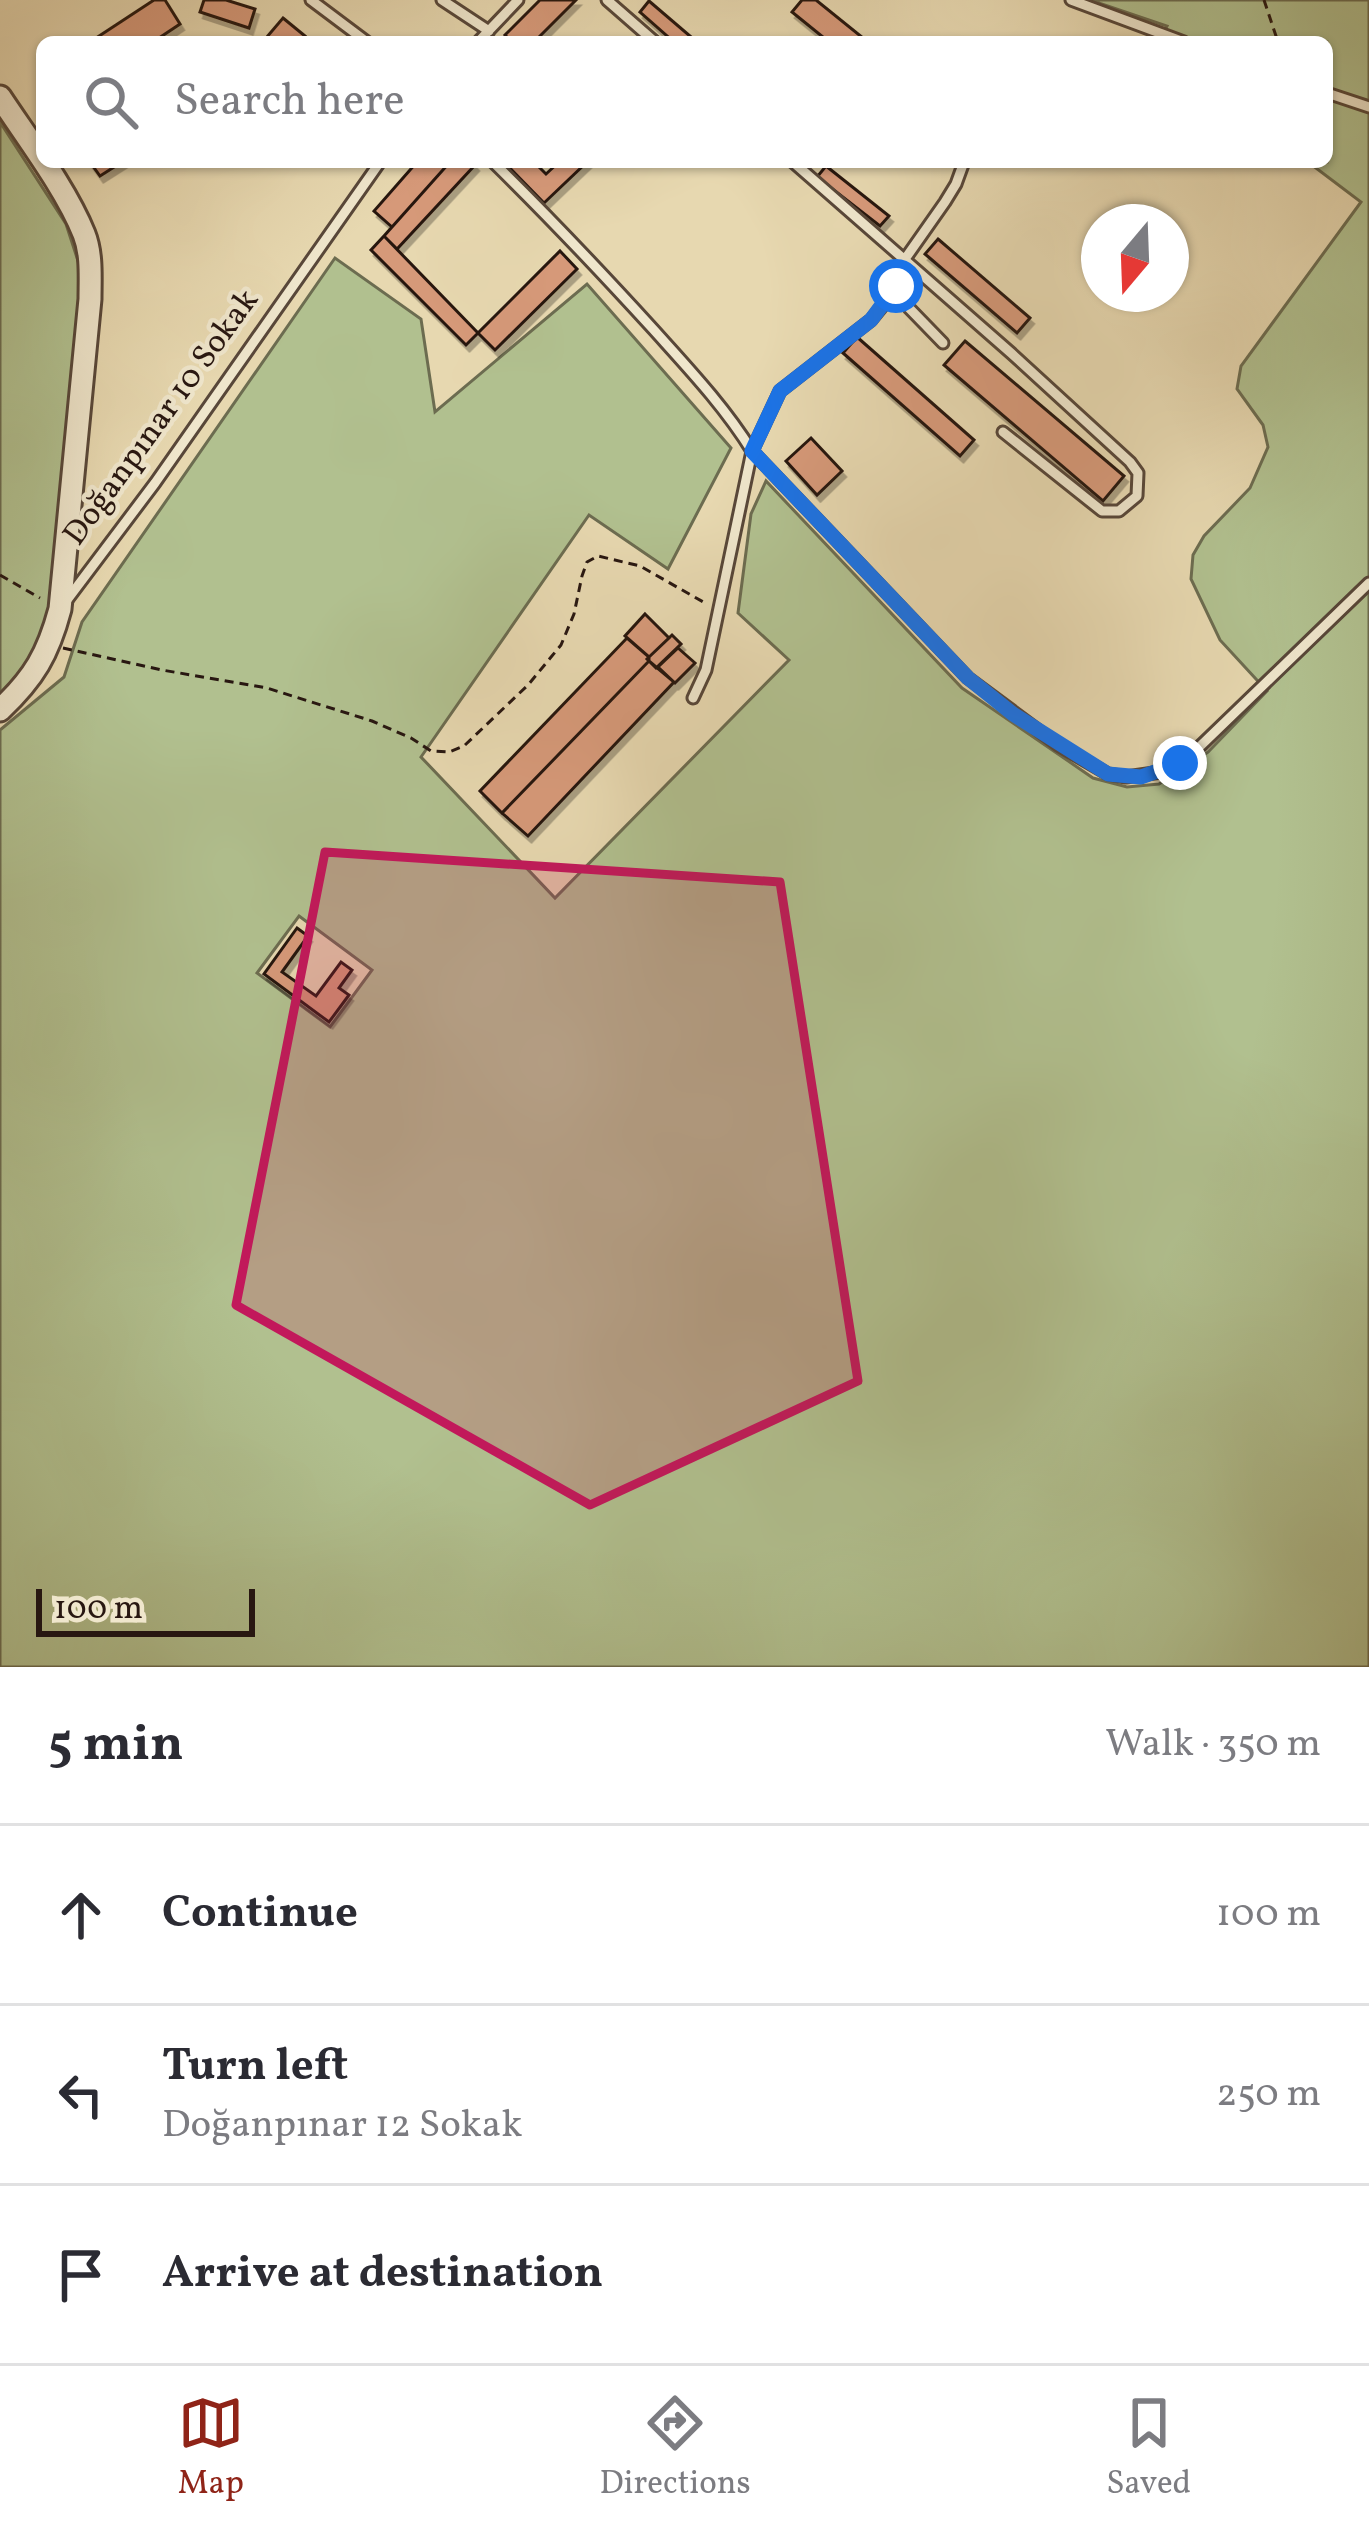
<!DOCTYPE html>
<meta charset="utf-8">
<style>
body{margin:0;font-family:Vollkorn,serif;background:#f2f2f3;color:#2b2b33}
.compass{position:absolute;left:1081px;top:204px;width:108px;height:108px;border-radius:50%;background:#fff;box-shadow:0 3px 9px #0004;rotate:199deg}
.scale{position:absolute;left:36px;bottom:30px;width:219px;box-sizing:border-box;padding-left:12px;border:6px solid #281711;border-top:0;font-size:33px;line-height:42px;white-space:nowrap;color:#281711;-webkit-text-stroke:9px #efe6cc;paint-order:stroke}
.stop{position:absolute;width:36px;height:36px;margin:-27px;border:9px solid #1a73e8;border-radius:50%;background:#fff}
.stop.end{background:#1a73e8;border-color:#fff;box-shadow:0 3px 12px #0008}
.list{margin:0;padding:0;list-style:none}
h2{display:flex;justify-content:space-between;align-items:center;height:156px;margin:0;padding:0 48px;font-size:51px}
h2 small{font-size:39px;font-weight:400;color:#7c7c81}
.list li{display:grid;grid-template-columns:78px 1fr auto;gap:36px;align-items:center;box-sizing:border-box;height:180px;padding:0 48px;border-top:3px solid #e1e1e2}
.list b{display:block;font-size:45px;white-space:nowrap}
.list p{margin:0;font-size:39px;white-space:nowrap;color:#7c7c81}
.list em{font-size:39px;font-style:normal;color:#7c7c81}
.icon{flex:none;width:66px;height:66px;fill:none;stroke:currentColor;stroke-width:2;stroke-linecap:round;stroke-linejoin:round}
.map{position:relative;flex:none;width:1369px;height:1667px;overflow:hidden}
.search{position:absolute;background:#fff;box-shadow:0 3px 9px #0004;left:36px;right:36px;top:36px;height:132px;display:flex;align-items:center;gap:30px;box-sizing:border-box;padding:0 42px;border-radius:18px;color:#7c7c81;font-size:45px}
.sheet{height:696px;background:#fff}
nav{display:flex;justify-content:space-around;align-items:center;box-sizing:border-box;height:168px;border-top:3px solid #e1e1e2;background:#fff;font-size:33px;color:#7c7c81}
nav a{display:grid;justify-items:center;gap:6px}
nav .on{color:#8f2418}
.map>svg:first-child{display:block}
.green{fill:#b1c08f;stroke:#6c6c50;stroke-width:3;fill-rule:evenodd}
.building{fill:#d69979;stroke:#281711;stroke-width:3;filter:url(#shadow)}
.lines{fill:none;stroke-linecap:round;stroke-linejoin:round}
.service-casing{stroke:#584739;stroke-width:15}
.tertiary-casing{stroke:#584739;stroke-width:27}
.path{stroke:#281711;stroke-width:3;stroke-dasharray:9 6;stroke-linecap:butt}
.service{stroke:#efe6cc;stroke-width:9}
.tertiary{stroke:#efe6cc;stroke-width:21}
.route{stroke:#1a73e8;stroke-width:15}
.marked{fill:#c2185b;fill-opacity:0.2;stroke:#c2185b;stroke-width:9;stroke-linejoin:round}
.labels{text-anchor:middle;stroke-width:9;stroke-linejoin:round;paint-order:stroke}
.street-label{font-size:33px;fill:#281711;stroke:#efe6cc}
</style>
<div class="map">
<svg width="1369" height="1667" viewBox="0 0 1369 1667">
<defs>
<filter id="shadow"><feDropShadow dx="3.5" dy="6" stdDeviation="0" flood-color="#0004"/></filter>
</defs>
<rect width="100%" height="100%" fill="#e7d8b0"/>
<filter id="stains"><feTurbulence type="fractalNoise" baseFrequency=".00167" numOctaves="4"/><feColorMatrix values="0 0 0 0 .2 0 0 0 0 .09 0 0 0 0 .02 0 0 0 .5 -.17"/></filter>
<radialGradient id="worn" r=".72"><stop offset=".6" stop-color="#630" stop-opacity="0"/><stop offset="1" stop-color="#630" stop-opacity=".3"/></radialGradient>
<path class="green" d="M1090,0H1369V1667H0V730L64,677L82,622L335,258L421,319L435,412L587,284L731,448L668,569L589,515L421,757L555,898L789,660L738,613L751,514L766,481L962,688L1093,778L1127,787L1159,784L1208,752L1267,691L1220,640L1191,579L1193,555L1204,536L1250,488L1268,447L1263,425L1237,389L1241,366L1361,202L1308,162H1327V42H1158L1167,26ZM299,916L372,970L330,1027L257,973Z
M0,122L66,224L81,270L53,607L39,651L0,699Z"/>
<path class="building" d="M154,0H165L180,24L153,42H90Z
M204,0H226L255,9L249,28L200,12Z
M540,0H576L534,42H512L505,35Z
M802,0H816L868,42H829L792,12Z
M649,1L697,42H674L640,12Z
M283,18L305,36L300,42H271L266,38Z
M90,162H122L100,176Z
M417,162H450L392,227L374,211Z
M450,162H472L475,165L397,249L384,236Z
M504,162H534L546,174L559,162H587L544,203Z
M826,166L889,216L880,226L817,177Z
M384,236L478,333L466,345L371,250Z
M938,239L1030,318L1017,333L925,254Z
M560,251L577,269L495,350L478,333Z
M857,337L974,440L960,456L843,353Z
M965,341L1124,476L1103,501L944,365Z
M811,438L842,471L817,495L786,461Z
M645,614L669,638L649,657L625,636Z
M672,635L681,644L656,668L647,659Z
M627,638L649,657V661L502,813L480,791Z
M678,648L695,663L675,683L658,667Z
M649,661L674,682L528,836L502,813Z
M297,928L308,936L282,972L316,996L341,962L352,970L339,988L349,995L329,1022L264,974Z"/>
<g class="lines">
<g class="service-casing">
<path id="service" d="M311,0L367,42
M442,0L489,31
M607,0L655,42
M1071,0L1184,42
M478,42L518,0
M1327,93L1369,107
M493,162C548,216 601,272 653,329C688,368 724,406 752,451L968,678L1058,745L1108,774L1126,777L1161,772L1192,754L1369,583
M793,162L1011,353L1130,462L1138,473L1137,496L1119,511H1102L1003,432
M896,286L909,308L943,343
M67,600L155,483L380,162
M693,698L706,670L752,451L780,391L871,320L889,298L905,259L945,202L956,184L964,162"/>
</g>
<g class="tertiary-casing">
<path id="tertiary" d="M0,97C27,138 66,189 84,234C92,254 90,278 90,299L60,609C48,654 34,678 0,710"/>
</g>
<path class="path" d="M1264,0L1278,42
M0,575L40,598
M63,648L162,670L267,688L372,721L411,738L431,751L449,752L464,746L528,685L561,645L574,614L582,576L587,562L598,556L640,566L705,603"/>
<use href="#service" class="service"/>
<use href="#tertiary" class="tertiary"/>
</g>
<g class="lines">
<path class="route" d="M896,286L871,320L780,391L752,451L968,678L1013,714L1108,774L1141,777L1180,763"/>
</g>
<path class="marked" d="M325,852L780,882L858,1381L590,1505L236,1305Z"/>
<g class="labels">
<g class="street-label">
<text transform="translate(159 416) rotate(-54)" y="12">Doğanpınar 10 Sokak</text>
</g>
</g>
<rect width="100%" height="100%" filter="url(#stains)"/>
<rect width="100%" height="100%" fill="url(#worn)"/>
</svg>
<svg class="compass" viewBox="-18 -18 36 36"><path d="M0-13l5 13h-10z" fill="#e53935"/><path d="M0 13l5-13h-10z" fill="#7c7c81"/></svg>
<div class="scale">100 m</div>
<div class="stop" style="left:896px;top:286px"></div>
<div class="stop end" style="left:1180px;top:763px"></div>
<div class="search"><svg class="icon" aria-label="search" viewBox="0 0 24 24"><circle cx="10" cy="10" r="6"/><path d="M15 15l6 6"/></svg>Search here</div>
</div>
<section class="sheet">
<h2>5 min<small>Walk · 350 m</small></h2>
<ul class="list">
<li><svg class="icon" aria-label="ahead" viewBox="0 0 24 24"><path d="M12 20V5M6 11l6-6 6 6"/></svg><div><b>Continue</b></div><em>100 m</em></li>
<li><svg class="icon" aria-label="left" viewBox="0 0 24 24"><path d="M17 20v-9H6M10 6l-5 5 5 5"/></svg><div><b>Turn left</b><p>Doğanpınar 12 Sokak</p></div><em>250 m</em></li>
<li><svg class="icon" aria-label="arrive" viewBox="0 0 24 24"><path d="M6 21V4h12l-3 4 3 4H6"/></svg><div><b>Arrive at destination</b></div></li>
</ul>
</section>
<nav>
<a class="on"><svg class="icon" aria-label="map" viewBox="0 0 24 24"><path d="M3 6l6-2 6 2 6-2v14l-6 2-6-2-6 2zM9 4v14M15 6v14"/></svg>Map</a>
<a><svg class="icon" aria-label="directions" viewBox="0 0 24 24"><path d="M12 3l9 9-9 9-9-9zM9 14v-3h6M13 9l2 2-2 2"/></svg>Directions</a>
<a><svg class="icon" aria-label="saved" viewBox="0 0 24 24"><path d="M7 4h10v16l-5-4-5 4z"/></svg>Saved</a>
</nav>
